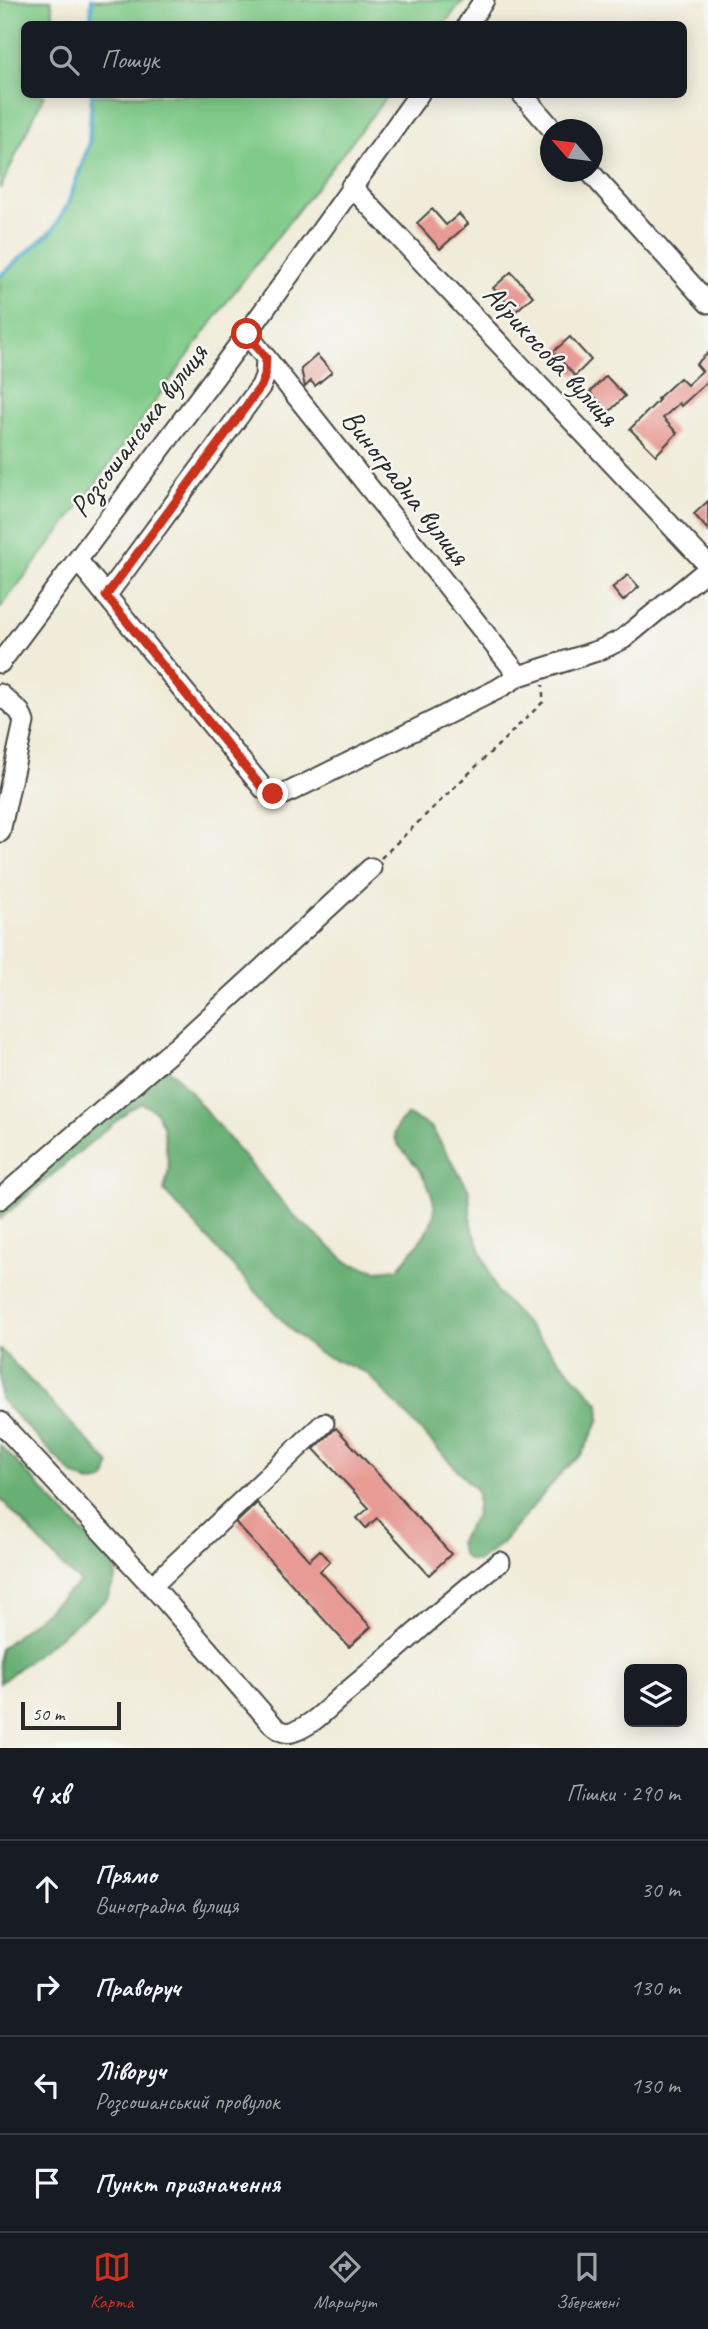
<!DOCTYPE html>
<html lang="uk">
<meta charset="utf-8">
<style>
body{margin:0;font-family:Caveat,sans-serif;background:#20242c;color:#f1f3f6}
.controls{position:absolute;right:21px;bottom:21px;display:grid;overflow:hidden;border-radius:10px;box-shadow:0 4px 18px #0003}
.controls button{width:63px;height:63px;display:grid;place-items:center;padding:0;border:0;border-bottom:2px solid #363941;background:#171b24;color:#f1f3f6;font:35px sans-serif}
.compass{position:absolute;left:540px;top:119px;width:63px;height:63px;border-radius:50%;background:#171b24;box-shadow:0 4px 18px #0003;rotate:298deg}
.scale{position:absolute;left:21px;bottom:18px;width:100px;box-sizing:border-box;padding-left:7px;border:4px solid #2b2b2b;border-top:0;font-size:19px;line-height:24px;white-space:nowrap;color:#2b2b2b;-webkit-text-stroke:5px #f6f6f2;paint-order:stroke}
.stop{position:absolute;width:21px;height:21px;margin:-16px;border:5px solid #c8321e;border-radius:50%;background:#fff}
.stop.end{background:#c8321e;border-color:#fff;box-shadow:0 2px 7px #0008}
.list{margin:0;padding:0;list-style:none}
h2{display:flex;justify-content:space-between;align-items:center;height:91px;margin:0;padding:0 28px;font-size:30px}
h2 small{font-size:23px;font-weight:400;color:#9ea1a6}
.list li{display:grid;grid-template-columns:46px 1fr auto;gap:21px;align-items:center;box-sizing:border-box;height:98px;padding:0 28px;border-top:2px solid #363941}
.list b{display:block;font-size:26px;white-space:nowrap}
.list p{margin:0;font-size:23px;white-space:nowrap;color:#9ea1a6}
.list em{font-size:23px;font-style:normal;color:#9ea1a6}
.icon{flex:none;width:38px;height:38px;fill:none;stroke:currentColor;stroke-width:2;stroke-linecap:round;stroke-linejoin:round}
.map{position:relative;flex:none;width:708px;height:1748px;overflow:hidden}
.search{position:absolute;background:#171b24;box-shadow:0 4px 18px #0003;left:21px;right:21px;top:21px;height:77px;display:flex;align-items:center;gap:18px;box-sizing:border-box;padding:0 24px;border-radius:10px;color:#9ea1a6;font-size:26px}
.sheet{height:483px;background:#171b24}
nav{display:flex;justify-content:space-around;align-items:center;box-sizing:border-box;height:98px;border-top:2px solid #363941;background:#171b24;font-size:19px;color:#9ea1a6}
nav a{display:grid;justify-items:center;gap:4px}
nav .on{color:#c8321e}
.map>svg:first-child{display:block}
.green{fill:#80cb89;stroke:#567b5a;stroke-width:2}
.forest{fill:#68af75;stroke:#4a6d50;stroke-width:2}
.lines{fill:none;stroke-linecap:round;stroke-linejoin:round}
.stream{stroke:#49a7c8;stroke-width:4.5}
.building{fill:#e79b94}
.minor-casing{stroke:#494845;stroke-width:23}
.path{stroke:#494845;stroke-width:2.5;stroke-dasharray:5 5;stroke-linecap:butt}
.minor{stroke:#fff;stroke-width:19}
.route{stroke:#c8321e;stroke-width:9}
.labels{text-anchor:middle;stroke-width:5;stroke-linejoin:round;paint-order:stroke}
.street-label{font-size:30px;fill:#2b2b2b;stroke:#f6f6f2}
</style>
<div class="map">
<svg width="708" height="1748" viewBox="0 0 708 1748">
<rect width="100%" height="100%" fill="#f6f6f2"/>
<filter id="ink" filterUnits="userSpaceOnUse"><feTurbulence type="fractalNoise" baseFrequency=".0143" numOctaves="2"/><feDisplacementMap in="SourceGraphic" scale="14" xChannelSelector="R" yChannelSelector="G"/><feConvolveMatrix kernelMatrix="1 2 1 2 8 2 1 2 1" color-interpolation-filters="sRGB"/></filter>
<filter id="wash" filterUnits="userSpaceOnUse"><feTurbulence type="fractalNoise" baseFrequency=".00686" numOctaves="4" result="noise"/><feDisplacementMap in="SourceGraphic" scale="28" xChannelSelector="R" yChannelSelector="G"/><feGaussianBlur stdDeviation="1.57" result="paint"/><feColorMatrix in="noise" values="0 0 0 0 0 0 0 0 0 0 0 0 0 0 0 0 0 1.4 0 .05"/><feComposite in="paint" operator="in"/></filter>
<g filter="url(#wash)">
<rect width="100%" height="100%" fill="#f0ecd9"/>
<path class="green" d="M0,0H51L53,12L52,24H24V94L44,95L0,189Z
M92,0H464L444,24H91Z
M92,95H388L229,299L78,508L0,608V276L53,230L68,204L89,145Z"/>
<path class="forest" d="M159,1065L174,1073L294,1216L349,1263L376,1271L398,1269C408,1257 432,1229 434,1214C437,1199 424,1175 414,1163C399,1145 382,1135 408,1115L431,1127L469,1190L471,1225L497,1292L599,1403L600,1419L582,1454L563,1471L502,1543L479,1561L469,1560L463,1556L459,1543C470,1518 479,1525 477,1491L367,1373L318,1353L292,1331L164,1191L169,1169L163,1126L156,1112L142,1103L129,1110L0,1219V1190Z
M0,1349L110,1464L107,1476L103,1481L89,1483L72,1474L0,1399Z
M0,1445L115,1566L116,1577L107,1599L0,1683V1649L81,1582L68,1572L0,1498Z"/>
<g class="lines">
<path class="stream" d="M91,24L92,0
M0,276L53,230L68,204L89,145L92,94"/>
</g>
<g id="blocks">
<path class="building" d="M432,209L446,225L459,214L468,224L440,249L417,223Z
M511,272L533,296L515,312L493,288Z
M570,337L591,360L575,376L553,352Z
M708,353V381L681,406L679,403L663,418L677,433L656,455L630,429L659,400L657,399L680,378L687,385L702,371L696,364Z
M317,355L332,372L315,386L311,381L305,387L301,369Z
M606,376L625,396L609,412L590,392Z
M708,501V530L694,514Z
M628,575L639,587L623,601L612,588Z
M336,1428L451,1554L429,1575L377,1518L366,1528L357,1518L369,1508L314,1449Z
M257,1503L309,1560L320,1550L330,1561L320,1571L371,1627L349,1647L236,1523Z"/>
</g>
</g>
<g filter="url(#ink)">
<use href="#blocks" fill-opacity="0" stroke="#494845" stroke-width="2"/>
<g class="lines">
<g class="minor-casing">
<path id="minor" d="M468,24L484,0
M522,94L553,130
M590,172L708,303
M351,186L708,565
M247,334L519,676
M78,561L263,788L273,795L285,794L496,690L519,676L600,650L623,639L708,569
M106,596L261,386L265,376L266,358
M0,663L247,334L419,94
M0,694L20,712L24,722L0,832
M0,1199L180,1044L371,868
M0,1422L163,1598L273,1725C279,1730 284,1734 292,1732C311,1727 329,1707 344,1694C397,1651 446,1603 500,1562
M152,1586L324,1423"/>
</g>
<path class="path" d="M381,858L543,702V685"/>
<use href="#minor" class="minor"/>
</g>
</g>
<g class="lines" filter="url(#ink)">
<path class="route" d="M247,334L266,358L265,376L261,386L106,596L263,789L273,794"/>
</g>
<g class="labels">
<g class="street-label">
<text transform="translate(551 355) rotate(47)" y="10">Абрикосова вулиця</text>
<text transform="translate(138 430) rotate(-53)" y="10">Розсошанська вулиця</text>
<text transform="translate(406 487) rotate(52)" y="10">Виноградна вулиця</text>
</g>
</g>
</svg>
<div class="controls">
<button><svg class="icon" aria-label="layers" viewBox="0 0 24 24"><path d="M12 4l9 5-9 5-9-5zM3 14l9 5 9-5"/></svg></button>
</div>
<svg class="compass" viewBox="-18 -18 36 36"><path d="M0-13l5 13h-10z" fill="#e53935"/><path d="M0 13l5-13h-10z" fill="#9ea1a6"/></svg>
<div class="scale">50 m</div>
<div class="stop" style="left:247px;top:334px"></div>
<div class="stop end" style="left:273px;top:794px"></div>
<div class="search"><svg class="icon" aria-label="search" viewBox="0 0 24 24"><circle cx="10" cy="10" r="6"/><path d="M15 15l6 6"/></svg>Пошук</div>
</div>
<section class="sheet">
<h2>4 хв<small>Пішки · 290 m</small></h2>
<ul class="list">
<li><svg class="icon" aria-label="ahead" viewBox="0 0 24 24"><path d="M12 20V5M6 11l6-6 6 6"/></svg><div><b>Прямо</b><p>Виноградна вулиця</p></div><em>30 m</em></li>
<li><svg class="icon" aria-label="right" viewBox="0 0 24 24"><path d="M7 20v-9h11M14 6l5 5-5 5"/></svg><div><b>Праворуч</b></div><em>130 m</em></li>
<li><svg class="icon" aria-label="left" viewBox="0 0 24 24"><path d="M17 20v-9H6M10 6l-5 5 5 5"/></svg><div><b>Ліворуч</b><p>Розсошанський провулок</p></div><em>130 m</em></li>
<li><svg class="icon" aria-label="arrive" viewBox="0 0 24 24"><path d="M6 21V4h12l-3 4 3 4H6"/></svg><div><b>Пункт призначення</b></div></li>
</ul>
</section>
<nav>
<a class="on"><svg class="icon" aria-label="map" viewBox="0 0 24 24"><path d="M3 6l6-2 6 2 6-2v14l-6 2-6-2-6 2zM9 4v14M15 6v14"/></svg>Карта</a>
<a><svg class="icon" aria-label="directions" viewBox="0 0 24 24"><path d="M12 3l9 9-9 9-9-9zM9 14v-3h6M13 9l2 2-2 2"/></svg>Маршрут</a>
<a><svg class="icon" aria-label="saved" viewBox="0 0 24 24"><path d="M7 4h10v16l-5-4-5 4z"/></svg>Збережені</a>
</nav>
